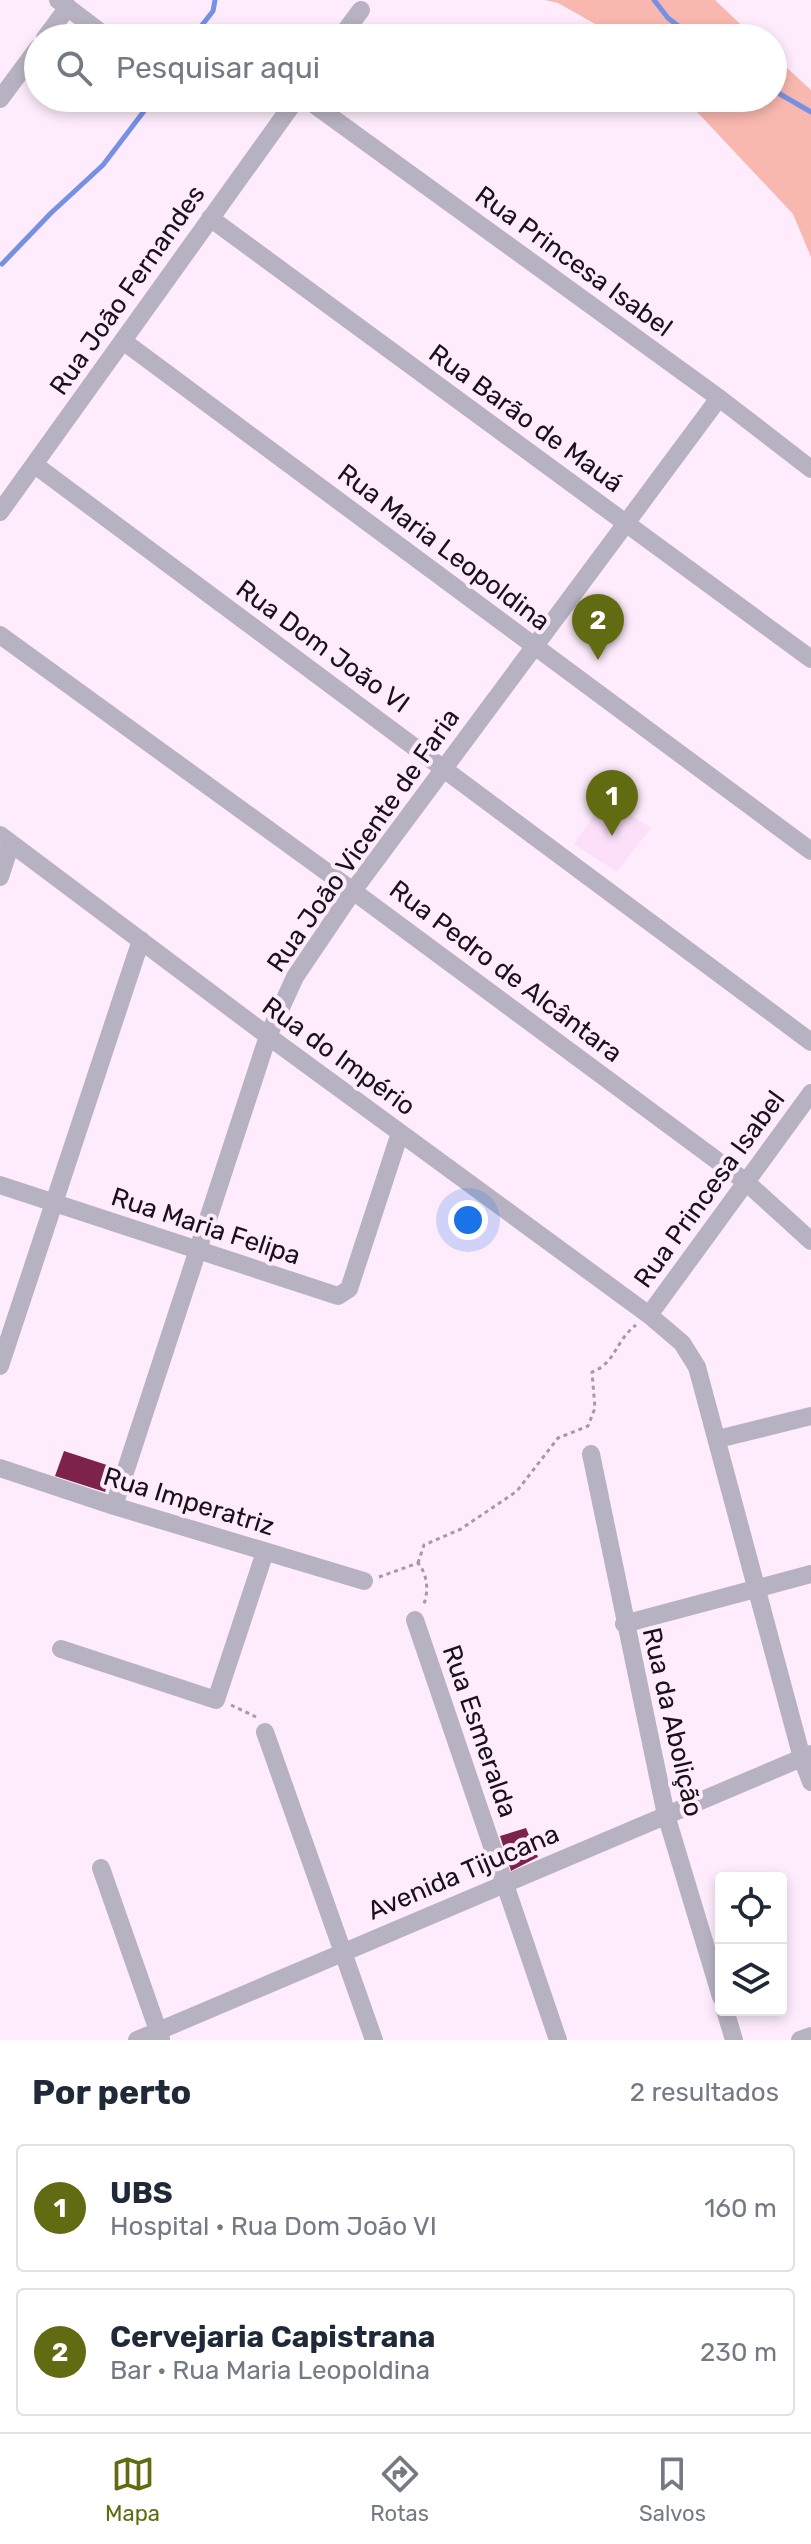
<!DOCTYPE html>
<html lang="pt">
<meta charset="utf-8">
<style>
body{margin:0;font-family:Rubik,sans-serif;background:#f2f2f3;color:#1f2937}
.controls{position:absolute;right:24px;bottom:24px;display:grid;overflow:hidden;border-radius:8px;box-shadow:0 4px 12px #0003}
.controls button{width:72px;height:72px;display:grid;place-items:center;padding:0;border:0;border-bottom:2px solid #e0e1e3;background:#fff;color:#1f2937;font:40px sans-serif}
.you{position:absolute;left:468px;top:1220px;width:28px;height:28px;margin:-20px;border:6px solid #fff;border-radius:50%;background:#1a73e8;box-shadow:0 0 0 12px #1a73e833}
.badge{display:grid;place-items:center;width:52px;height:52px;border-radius:50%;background:#616b11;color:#fff;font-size:26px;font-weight:700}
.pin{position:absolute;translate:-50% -66px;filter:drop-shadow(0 2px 4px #0008)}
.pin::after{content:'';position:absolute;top:42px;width:28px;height:24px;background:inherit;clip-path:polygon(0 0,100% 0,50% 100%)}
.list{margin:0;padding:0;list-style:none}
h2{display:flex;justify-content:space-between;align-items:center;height:104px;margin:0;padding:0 32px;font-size:34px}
h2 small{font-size:26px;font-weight:400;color:#747a83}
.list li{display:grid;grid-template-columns:52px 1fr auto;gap:24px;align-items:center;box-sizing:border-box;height:128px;margin:0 16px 16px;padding:0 16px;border:2px solid #e0e1e3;border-radius:8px}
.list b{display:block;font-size:30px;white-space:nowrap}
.list p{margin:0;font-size:26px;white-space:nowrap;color:#747a83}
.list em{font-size:26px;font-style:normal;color:#747a83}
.icon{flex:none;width:44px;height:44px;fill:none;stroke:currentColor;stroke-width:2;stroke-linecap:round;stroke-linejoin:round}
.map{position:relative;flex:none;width:811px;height:2040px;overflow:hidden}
.search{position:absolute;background:#fff;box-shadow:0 4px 12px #0003;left:24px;right:24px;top:24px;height:88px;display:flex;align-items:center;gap:20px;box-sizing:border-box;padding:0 28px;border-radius:44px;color:#747a83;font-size:30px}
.sheet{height:392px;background:#fff}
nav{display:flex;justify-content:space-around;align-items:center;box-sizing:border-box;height:112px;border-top:2px solid #e0e1e3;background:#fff;font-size:22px;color:#747a83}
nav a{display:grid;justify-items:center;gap:4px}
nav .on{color:#616b11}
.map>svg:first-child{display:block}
.built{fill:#fcdff9}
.green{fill:#f9b8af}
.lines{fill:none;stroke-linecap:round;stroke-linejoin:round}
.stream{stroke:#7690e4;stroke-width:5}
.building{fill:#7d2249}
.path{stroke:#a798a5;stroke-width:3;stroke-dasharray:4 4;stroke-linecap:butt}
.minor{stroke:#b7b2c1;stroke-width:18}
.labels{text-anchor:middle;stroke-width:8;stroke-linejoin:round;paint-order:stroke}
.street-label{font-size:26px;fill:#1b111a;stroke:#feecfc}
</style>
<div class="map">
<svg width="811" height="2040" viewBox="0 0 811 2040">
<rect width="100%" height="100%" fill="#feecfc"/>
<path class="built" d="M606,798L651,828L617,872L574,844Z"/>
<path class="green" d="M545,0H715L755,38H620L558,3Z
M773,55L811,90V257L793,214L684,98H773Z"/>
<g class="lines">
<path class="stream" d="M654,0L668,18L694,38
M192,38L213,11L215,0
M773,90L811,112
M2,264L51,213L103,165L154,98"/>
</g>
<path class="building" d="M64,1451L113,1467L105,1492L55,1476Z
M526,1828L538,1857L511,1871L500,1836Z"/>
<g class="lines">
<path class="path" d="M418,1563L424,1545L461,1529L517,1491L558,1438L588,1426L595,1408L592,1372C616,1363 615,1341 636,1325
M379,1577L418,1563C428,1575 429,1593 423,1606
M231,1705L256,1717"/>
<path class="minor" d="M58,0L108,38
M45,38L68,7
M340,38L361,10
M305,98L719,398L811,469
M0,99L38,48
M210,218L811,659
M123,341L811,851
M35,465L811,1042
M0,512L297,98
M0,635L353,891L746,1182L811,1241
M0,835L268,1036L649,1315L682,1343L697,1367L802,1758L811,1782
M0,877L11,843
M0,1185L338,1296L349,1289L400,1133
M649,1315L811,1093
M0,1366L141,940
M718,1439L811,1416
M591,1454L666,1815L721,1997
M0,1468L114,1506L364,1581
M114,1506L268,1036L295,977L353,891L719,398
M415,1620L558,2040
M624,1624L811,1574
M61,1649L216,1700L265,1552
M265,1732L374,2040
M101,1868L161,2039
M725,2010L734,2040
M137,2040L811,1754
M800,2040L811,2036"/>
</g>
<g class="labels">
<g class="street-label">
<text transform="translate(574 261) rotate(36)" y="9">Rua Princesa Isabel</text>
<text transform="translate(127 290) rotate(-55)" y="9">Rua João Fernandes</text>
<text transform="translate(526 418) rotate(36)" y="9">Rua Barão de Mauá</text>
<text transform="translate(444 547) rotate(37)" y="9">Rua Maria Leopoldina</text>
<text transform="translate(323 646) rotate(36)" y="9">Rua Dom João VI</text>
<text transform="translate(363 840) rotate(-55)" y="9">Rua João Vicente de Faria</text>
<text transform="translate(506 971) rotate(37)" y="9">Rua Pedro de Alcântara</text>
<text transform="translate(339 1056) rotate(36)" y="9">Rua do Império</text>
<text transform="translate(709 1189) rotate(-54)" y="9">Rua Princesa Isabel</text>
<text transform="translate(206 1226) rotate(18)" y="9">Rua Maria Felipa</text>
<text transform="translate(189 1501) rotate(17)" y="9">Rua Imperatriz</text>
<text transform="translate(673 1722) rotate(77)" y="9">Rua da Abolição</text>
<text transform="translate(480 1731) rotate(71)" y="9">Rua Esmeralda</text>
<text transform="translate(463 1872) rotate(-23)" y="9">Avenida Tijucana</text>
</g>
</g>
</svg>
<div class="controls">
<button><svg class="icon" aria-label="locate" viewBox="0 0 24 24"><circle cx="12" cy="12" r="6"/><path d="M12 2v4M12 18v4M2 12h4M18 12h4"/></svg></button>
<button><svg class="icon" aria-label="layers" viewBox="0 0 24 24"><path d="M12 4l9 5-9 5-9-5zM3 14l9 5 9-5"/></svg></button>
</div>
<div class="you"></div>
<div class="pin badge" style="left:612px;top:836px">1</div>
<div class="pin badge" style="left:598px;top:660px">2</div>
<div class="search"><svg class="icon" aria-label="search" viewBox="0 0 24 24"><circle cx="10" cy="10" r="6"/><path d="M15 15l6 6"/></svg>Pesquisar aqui</div>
</div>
<section class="sheet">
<h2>Por perto<small>2 resultados</small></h2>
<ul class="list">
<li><span class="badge">1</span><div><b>UBS</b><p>Hospital · Rua Dom João VI</p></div><em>160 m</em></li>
<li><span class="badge">2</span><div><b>Cervejaria Capistrana</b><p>Bar · Rua Maria Leopoldina</p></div><em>230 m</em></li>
</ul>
</section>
<nav>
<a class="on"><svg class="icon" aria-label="map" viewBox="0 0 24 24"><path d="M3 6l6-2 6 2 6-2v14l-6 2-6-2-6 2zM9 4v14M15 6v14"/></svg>Mapa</a>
<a><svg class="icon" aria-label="directions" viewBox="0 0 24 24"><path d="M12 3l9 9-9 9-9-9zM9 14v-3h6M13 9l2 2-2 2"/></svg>Rotas</a>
<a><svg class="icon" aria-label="saved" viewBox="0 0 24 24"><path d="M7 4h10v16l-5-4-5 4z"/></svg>Salvos</a>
</nav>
